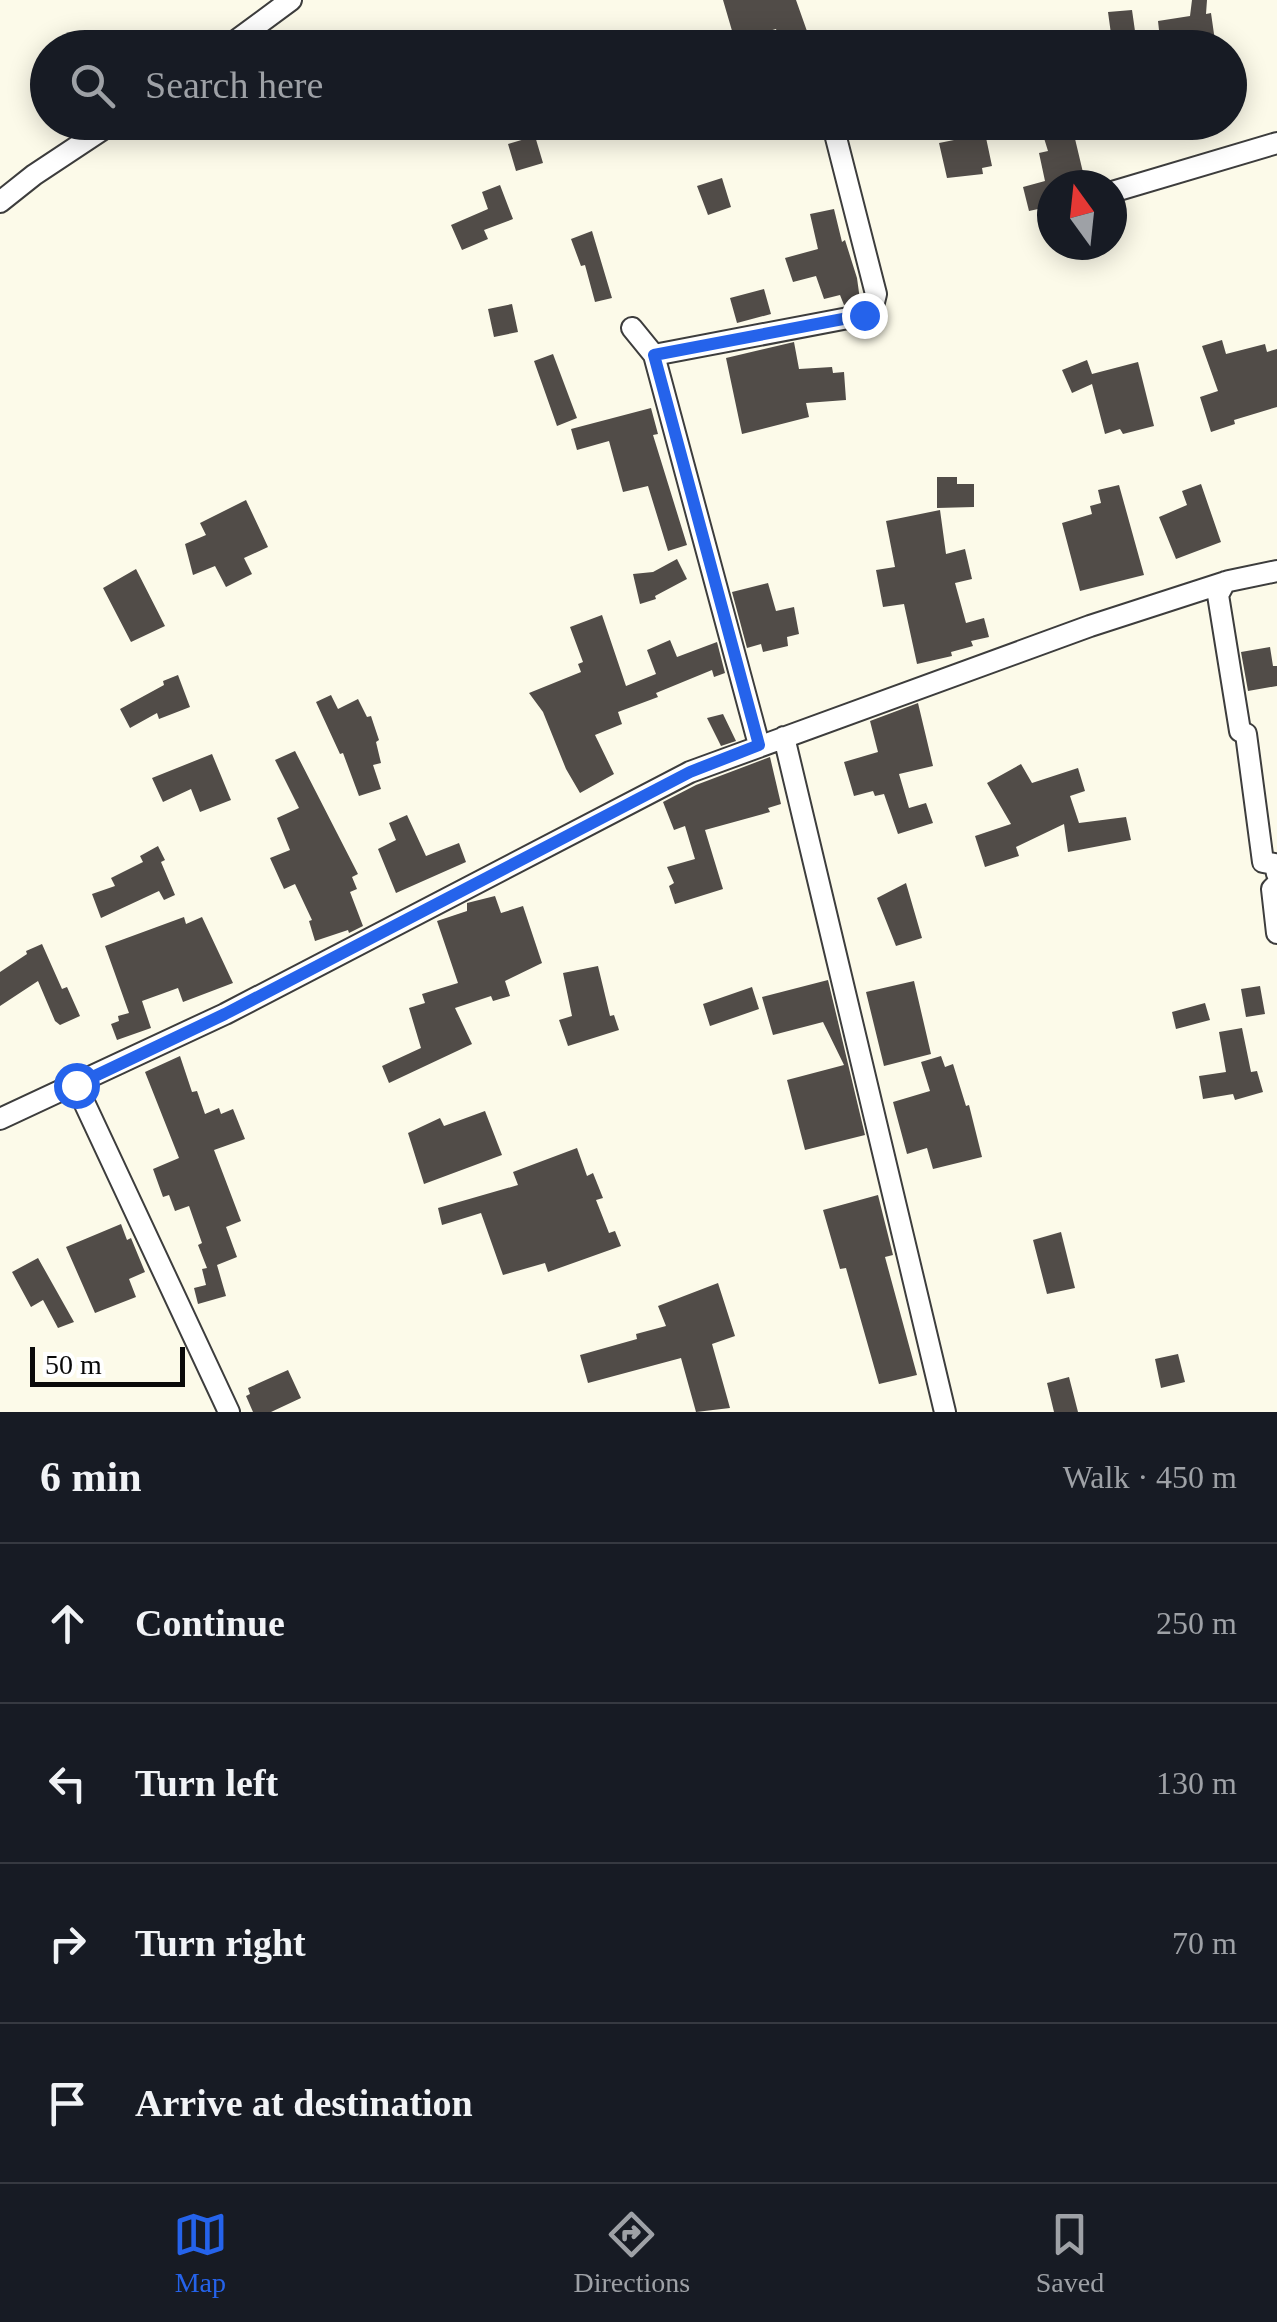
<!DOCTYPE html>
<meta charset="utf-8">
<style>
body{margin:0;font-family:Georgia,serif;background:#20242c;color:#f1f3f6}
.compass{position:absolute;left:1037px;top:170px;width:90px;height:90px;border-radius:50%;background:#171b24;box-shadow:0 5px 25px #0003;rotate:345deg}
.scale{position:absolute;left:30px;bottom:25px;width:155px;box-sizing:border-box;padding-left:10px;border:5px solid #0a0a0a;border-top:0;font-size:28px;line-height:35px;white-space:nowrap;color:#0a0a0a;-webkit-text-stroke:8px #fff;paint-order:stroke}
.stop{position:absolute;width:30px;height:30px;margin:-22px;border:8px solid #2563eb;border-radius:50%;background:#fff}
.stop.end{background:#2563eb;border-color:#fff;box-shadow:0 2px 10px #0008}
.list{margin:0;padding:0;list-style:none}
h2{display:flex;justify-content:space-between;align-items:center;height:130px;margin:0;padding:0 40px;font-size:42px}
h2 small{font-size:32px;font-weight:400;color:#9ea1a6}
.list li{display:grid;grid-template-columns:65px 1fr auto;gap:30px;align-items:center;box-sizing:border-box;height:160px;padding:0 40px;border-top:2px solid #363941}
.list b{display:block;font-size:38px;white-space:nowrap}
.list em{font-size:32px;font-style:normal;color:#9ea1a6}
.icon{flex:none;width:55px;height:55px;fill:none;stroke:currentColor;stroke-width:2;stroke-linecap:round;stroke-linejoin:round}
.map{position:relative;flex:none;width:1277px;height:1412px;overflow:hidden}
.search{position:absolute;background:#171b24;box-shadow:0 5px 25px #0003;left:30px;right:30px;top:30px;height:110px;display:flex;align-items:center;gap:25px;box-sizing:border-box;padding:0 35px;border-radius:55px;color:#9ea1a6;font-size:38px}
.sheet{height:770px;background:#171b24}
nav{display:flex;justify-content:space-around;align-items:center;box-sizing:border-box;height:140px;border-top:2px solid #363941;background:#171b24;font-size:28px;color:#9ea1a6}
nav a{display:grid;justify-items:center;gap:5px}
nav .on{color:#2563eb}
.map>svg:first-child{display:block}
.building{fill:#514c48}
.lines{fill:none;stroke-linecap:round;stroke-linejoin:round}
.street-casing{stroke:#3d3d3d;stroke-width:24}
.street{stroke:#fff;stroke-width:20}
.route{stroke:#2563eb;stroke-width:12}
</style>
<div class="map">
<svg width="1277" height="1412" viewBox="0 0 1277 1412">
<rect width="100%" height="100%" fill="#fcfae9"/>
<path class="building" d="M723,0H796L808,34L781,44L776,29L735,41Z
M1192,0H1207L1206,14L1211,13L1215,41L1201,44V48H1161L1158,21L1190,16Z
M1132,10L1135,31L1111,34L1108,12Z
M1039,122H1071L1086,185H1052V206L1029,211L1023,187L1045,181L1039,153L1048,151Z
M971,129L973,136L985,133L992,166L982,168L983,174L947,178L939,143L954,140L953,133Z
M535,136L543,163L516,171L508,144Z
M722,178L731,207L708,215L697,186Z
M500,185L513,219L484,230L488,239L462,250L451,225L488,209L482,192Z
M834,209L842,242L845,240L857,278L860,300L844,305L840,295L824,299L816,276L793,282L785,258L818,249L810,214Z
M592,231L612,298L595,302L585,265L581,266L571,239Z
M764,289L771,314L737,323L730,298Z
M512,304L518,332L494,337L488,309Z
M1222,340L1226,354L1265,344L1267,352L1277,349V407L1234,420L1235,424L1211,432L1200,397L1218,391L1202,346Z
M794,342L799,369L832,367L833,373L844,372L846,400L806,403L809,417L742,434L726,358Z
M553,354L577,418L557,426L534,361Z
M1087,360L1092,374L1138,362L1154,426L1123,434L1120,429L1105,434L1092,384L1072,393L1062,370Z
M651,408L658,434L653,435L687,545L668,551L648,486L623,492L609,441L577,450L571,429Z
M937,477H957V484H974V507L937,508Z
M1201,484L1221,542L1176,559L1159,517L1187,505L1182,491Z
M1119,485L1144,575L1080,591L1062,523L1092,514L1090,506L1101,503L1098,490Z
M246,500L268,547L244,558L252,574L226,587L215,566L193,575L185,544L206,535L200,523Z
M940,510L946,554L965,549L972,579L955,583L966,623L984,618L989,637L971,641L973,646L951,652L952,656L917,664L904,604L883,607L876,570L895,567L886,521Z
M677,559L687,579L655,596L656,599L640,604L633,574L653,572Z
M136,569L165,626L131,642L103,588Z
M768,583L776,611L794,607L799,634L787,637L788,646L763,652L761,644L747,648L732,592Z
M602,615L626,686L656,674L647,650L670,640L677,657L717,642L725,673L714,677L712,670L656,693L658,697L618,712L622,724L595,735L614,774L580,793L566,769L543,712L529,693L581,672L578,664L583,662L570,627Z
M1270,647L1273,666H1277V686L1248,691L1241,652Z
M178,675L190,707L159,719L157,713L130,728L120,709L164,685L163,681Z
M331,695L338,709L358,699L367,717L371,716L379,740L376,742L381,763L373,765L381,789L359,796L343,753L340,754L316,702Z
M918,703L933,766L899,774L909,808L926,803L933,823L898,834L884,794L875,796L873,791L854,796L844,762L878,752L870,721Z
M723,714L736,741L721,746L707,718Z
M295,751L358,874L352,877L357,889L350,892L363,926L349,933L348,930L315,941L309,921L312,920L295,884L284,889L270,858L290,850L277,818L299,808L275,760Z
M212,754L231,800L200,812L191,789L163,802L152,778Z
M770,757L781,804L768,808L770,812L705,830L723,889L675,904L669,886L674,883L667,867L695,859L685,826L674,830L663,802L696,785Z
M1021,764L1032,783L1078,768L1085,791L1070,796L1079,823L1126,817L1131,840L1068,852L1064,824L1016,847L1019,856L985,867L975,836L1011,824L987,783Z
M407,815L426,856L459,843L466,862L396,893L378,849L396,840L389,823Z
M158,846L165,860L161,862L175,895L164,900L159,891L101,918L92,894L115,886L111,878L143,862L140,856Z
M906,883L922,938L896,946L877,898Z
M495,896L501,913L523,906L542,963L505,981L510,996L493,1001L491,996L455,1008L472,1044L389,1083L382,1066L421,1048L409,1008L425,1003L422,994L458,983L437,921L467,911V903Z
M184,917L186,924L202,917L233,983L183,1002L178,988L142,1001L151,1028L117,1040L111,1024L119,1021L118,1016L129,1013L105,946Z
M42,944L62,989L67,987L80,1016L60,1025L55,1021L38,981L0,1006V972L27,954L26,951Z
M598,966L610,1016L614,1015L619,1030L568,1046L559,1020L572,1016L563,973Z
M828,980L865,1135L805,1150L787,1080L844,1065L823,1022L773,1035L762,997Z
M914,981L931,1054L884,1066L866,992Z
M1260,986L1265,1014L1246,1017L1241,989Z
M752,987L759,1009L710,1026L703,1004Z
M1205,1003L1210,1020L1176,1029L1172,1012Z
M1242,1028L1251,1072L1257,1071L1263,1092L1235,1100L1233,1094L1203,1099L1199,1076L1226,1072L1219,1032Z
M180,1056L192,1092L197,1091L205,1114L219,1108L221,1114L233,1109L245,1139L214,1150L241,1221L226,1227L237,1257L217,1265L226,1296L198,1304L194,1288L206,1285L202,1269L207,1268L198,1245L202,1243L189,1206L175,1211L169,1195L163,1197L153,1169L179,1158L145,1072Z
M941,1056L945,1067L953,1064L966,1106L969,1105L982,1157L933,1169L927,1148L907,1154L893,1102L930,1091L921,1062Z
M485,1111L502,1155L424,1184L408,1133L440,1118L444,1126Z
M577,1148L587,1176L593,1173L603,1198L596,1200L609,1233L615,1231L621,1246L548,1272L545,1263L503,1275L481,1213L442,1225L438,1208L518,1185L513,1172Z
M878,1195L893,1255L885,1257L917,1375L879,1384L846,1268L840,1269L823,1210Z
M121,1224L127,1240L131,1238L145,1272L129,1279L136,1297L95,1313L66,1247Z
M1061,1232L1075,1288L1047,1294L1033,1240Z
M38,1258L74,1322L58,1328L43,1300L31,1307L12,1272Z
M718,1283L735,1336L712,1344L730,1408L696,1412L681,1358L588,1383L580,1355L637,1339L636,1334L666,1326L658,1306Z
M1178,1354L1185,1382L1161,1388L1155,1359Z
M288,1370L301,1398L271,1412H253L246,1396L250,1394L248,1388Z
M1069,1377L1078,1412H1054L1047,1383Z"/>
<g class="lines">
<g class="street-casing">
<path id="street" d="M226,48L291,0
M1112,192L1277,143
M0,202L34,175L114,122
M632,328L654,355L759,745
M654,355L864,315L873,306L876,294L832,122
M1225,582L1218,595L1240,731L1246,734L1263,862L1275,864L1277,874
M784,737L945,1412
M1277,884L1272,889L1277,933
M76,1085L229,1412
M0,1119L225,1014L690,772L1090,626L1229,581L1277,571"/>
</g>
<use href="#street" class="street"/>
</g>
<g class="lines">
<path class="route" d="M76,1085L225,1014L690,772L759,745L654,355L864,315"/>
</g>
</svg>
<svg class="compass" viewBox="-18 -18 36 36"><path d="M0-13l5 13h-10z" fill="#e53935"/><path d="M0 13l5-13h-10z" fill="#9ea1a6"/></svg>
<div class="scale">50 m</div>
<div class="stop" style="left:76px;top:1085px"></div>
<div class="stop end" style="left:864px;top:315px"></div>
<div class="search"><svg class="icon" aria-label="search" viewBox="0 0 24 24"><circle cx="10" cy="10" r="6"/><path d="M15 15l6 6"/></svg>Search here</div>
</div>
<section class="sheet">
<h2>6 min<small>Walk · 450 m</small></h2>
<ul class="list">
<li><svg class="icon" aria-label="ahead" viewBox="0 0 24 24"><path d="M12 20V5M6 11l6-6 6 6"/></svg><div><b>Continue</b></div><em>250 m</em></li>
<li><svg class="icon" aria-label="left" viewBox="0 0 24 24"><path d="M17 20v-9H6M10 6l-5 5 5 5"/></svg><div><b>Turn left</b></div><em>130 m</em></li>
<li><svg class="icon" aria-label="right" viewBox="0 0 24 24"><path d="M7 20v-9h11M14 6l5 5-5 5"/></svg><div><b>Turn right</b></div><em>70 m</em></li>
<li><svg class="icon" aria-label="arrive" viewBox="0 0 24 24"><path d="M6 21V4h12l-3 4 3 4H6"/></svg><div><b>Arrive at destination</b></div></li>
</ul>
</section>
<nav>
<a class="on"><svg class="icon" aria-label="map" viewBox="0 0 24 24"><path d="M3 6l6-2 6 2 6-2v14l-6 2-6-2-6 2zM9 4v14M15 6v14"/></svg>Map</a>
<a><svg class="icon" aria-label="directions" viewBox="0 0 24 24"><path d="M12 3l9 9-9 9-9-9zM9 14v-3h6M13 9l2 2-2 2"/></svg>Directions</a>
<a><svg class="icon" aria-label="saved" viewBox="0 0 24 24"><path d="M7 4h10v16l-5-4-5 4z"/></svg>Saved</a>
</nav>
